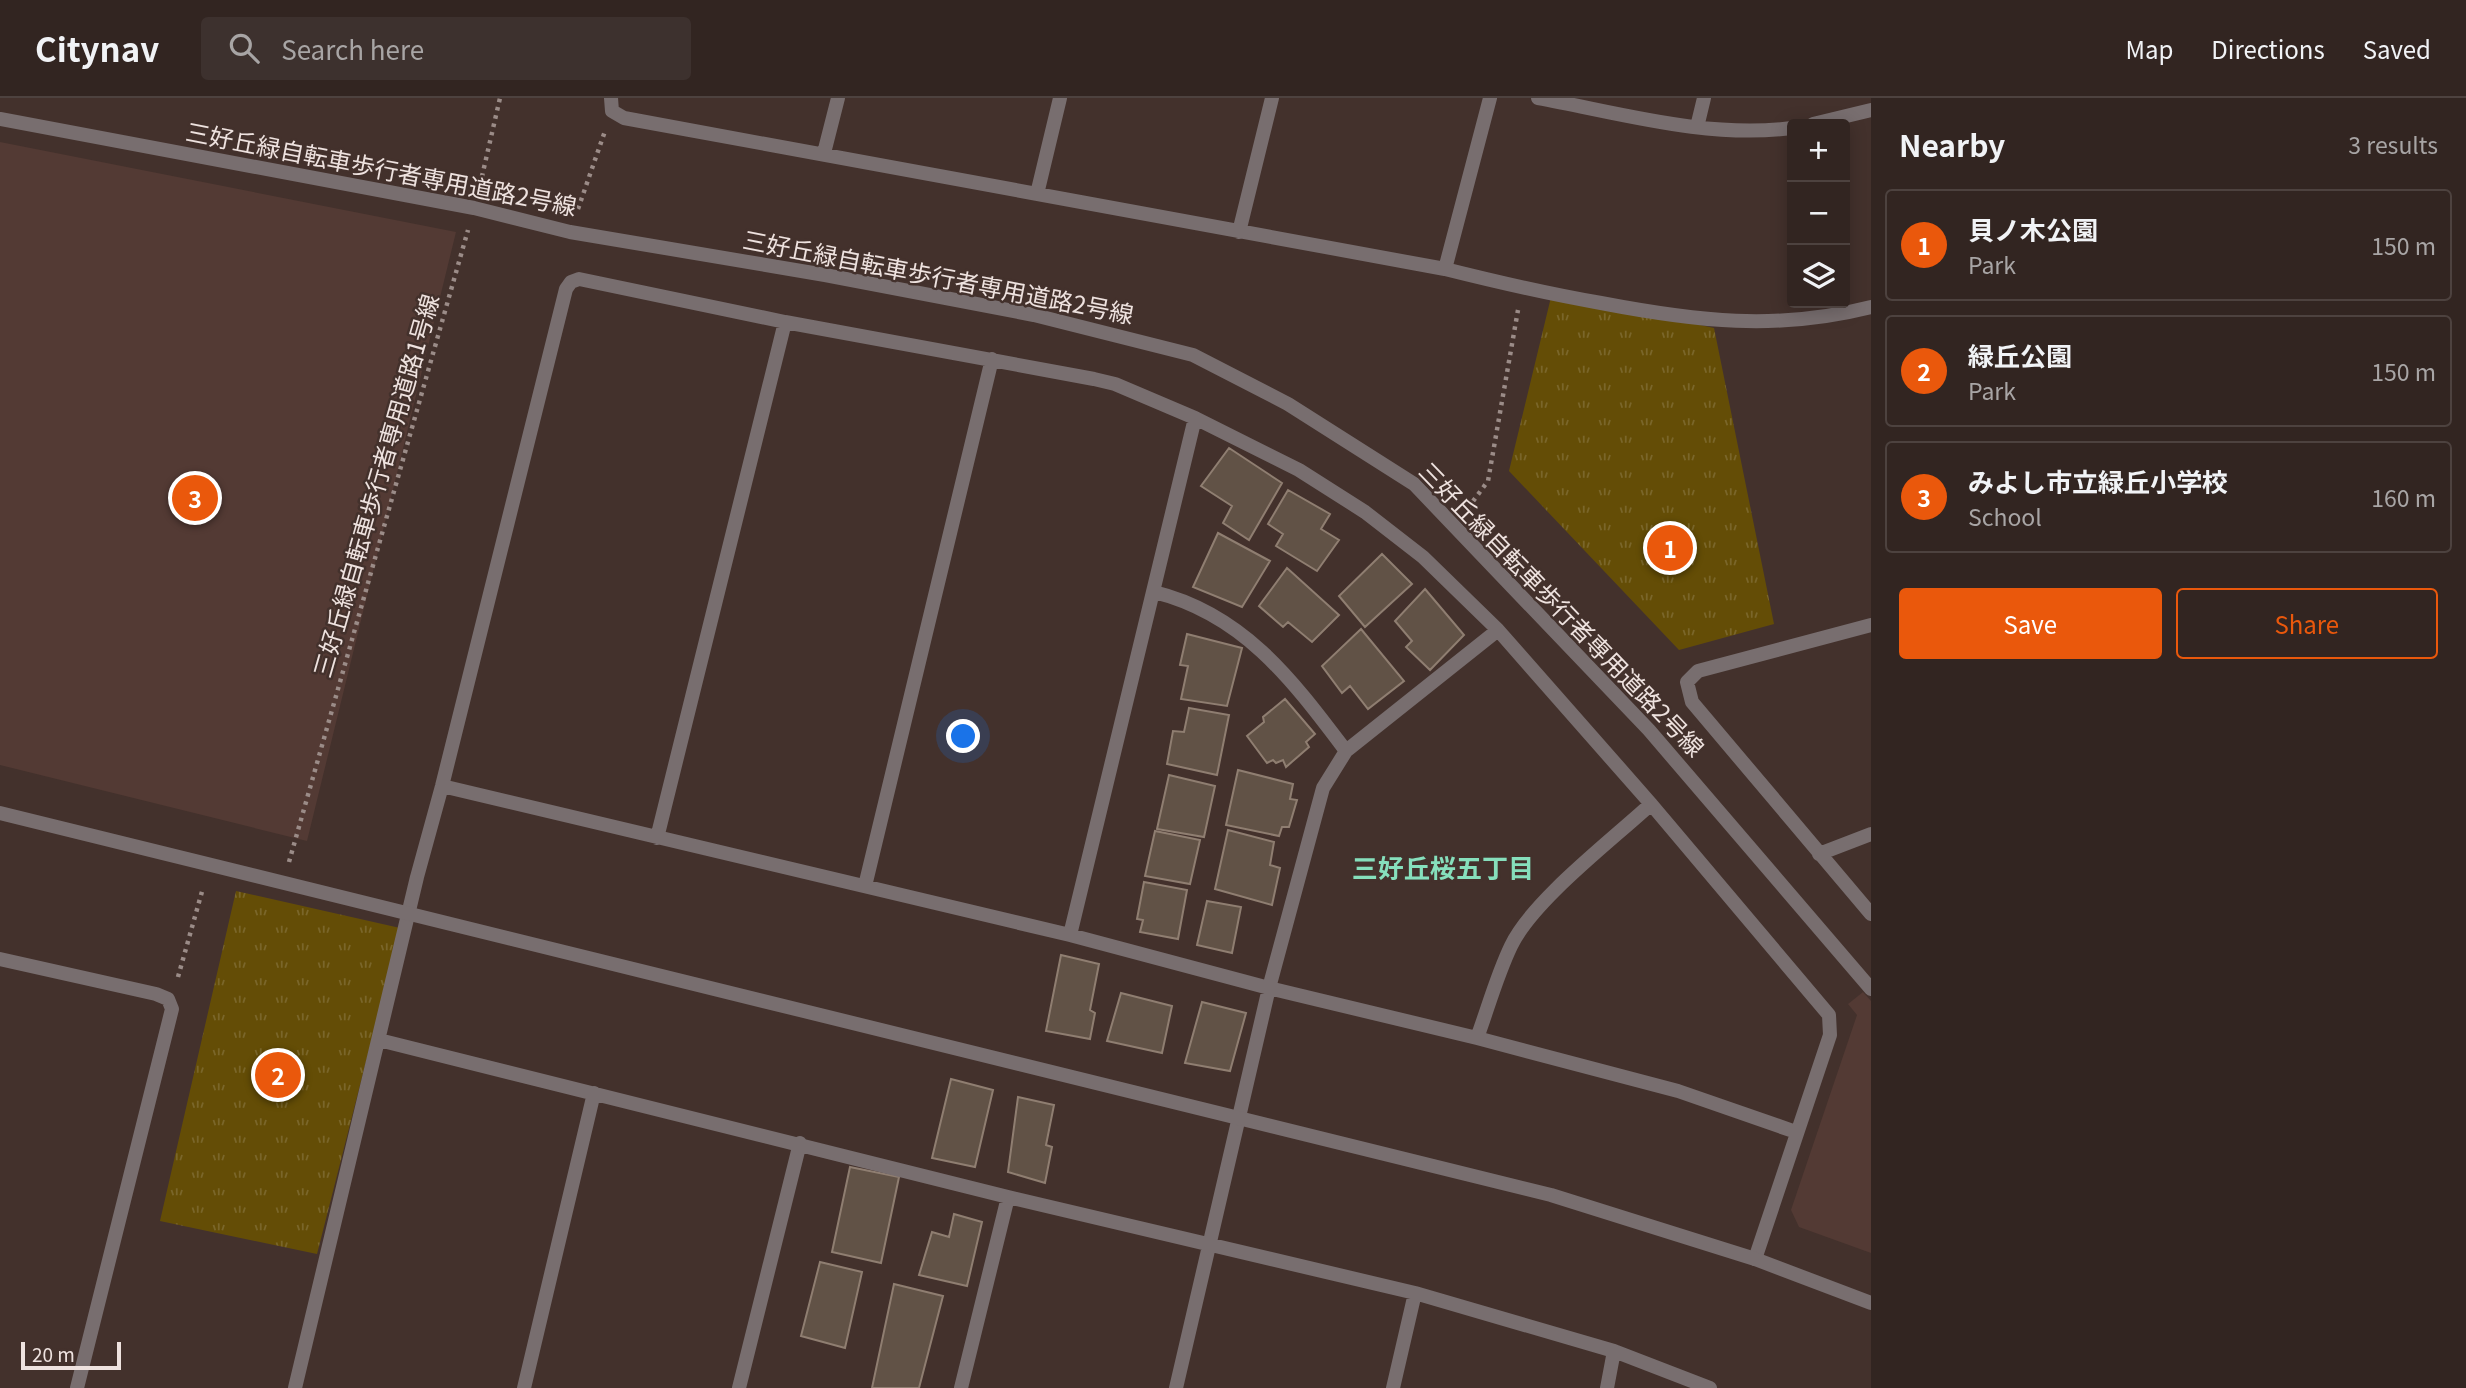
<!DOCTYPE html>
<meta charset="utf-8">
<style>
body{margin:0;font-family:Georgia,"Noto Sans JP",serif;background:#3d312e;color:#f1f3f6}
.controls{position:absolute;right:21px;top:21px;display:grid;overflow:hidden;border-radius:7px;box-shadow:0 4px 18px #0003}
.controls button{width:63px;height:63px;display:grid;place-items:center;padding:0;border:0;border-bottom:2px solid #4d423f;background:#322521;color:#f1f3f6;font:35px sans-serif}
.scale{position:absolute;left:21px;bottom:18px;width:100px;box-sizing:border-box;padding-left:7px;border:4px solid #eee2df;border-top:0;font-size:19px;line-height:24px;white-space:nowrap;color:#eee2df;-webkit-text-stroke:5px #43312c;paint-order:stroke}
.you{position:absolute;left:964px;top:639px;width:24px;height:24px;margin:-18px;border:5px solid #fff;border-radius:50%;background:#1a73e8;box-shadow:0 0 0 10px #1a73e833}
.badge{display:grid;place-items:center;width:46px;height:46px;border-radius:50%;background:#ea580c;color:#fff;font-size:23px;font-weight:700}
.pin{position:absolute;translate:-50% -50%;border:4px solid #fff;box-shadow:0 2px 7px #0006}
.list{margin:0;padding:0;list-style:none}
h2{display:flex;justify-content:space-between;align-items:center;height:91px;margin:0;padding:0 28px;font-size:30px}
h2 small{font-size:23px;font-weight:400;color:#a8a5a5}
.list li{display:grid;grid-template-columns:46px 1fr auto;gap:21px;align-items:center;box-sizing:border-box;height:112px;margin:0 14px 14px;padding:0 14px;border:2px solid #4d423f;border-radius:7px}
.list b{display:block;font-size:26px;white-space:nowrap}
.list p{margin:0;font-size:23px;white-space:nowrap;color:#a8a5a5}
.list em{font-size:23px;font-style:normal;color:#a8a5a5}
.actions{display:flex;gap:14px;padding:21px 28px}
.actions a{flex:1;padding:16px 0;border:2px solid #ea580c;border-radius:7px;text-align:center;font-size:24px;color:#ea580c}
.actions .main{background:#ea580c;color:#fff}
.icon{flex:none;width:38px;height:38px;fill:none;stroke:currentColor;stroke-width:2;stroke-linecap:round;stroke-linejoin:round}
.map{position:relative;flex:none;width:1871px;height:1290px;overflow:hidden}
header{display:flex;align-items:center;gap:42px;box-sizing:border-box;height:98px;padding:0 35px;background:#322521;border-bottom:2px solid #4d423f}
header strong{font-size:33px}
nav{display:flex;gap:38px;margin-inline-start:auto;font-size:24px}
.search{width:490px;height:63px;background:#3d312e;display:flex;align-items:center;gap:18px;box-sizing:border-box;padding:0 24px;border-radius:7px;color:#a8a5a5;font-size:26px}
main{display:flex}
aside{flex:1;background:#322521}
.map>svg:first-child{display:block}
.built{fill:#533a34}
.park{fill:url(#park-tufts)}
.building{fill:#615246;stroke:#8f7e71;stroke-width:2}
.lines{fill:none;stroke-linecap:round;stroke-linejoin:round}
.path{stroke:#9b8c88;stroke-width:4.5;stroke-dasharray:3.5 5;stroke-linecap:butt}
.pedestrian{stroke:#786e6f;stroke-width:14}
.minor{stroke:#786e6f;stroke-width:14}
.tertiary{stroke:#786e6f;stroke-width:14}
.labels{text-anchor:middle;stroke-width:5;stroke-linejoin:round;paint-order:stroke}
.street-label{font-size:24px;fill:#eee2df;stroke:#43312c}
.neighbourhood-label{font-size:26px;font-weight:bold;fill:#86dfbc;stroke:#43312c}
</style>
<header>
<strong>Citynav</strong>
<div class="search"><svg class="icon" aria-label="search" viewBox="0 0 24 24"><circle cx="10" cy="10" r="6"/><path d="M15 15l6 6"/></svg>Search here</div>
<nav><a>Map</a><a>Directions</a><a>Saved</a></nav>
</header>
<main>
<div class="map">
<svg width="1871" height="1290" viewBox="0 0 1871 1290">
<defs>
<pattern id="park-tufts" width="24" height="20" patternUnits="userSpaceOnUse" patternTransform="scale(1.75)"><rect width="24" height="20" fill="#644d06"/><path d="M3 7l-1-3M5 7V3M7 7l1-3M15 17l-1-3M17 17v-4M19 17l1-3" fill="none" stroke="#7a662a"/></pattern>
</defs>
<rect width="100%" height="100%" fill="#43312c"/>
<path class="built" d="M0,44L456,134L307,743L0,667Z
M1863,894L1871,903V1155L1799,1129L1791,1112L1857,917L1848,906Z"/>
<path class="park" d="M1552,195L1714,230L1774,526L1679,552L1509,373Z
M236,793L400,830L317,1156L160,1123Z"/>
<path class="building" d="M1229,350L1282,385L1249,442L1223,425L1232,408L1201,388Z
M1288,392L1330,416L1321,431L1339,442L1317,473L1276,448L1283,436L1268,426Z
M1218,435L1270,463L1242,509L1193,489Z
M1382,456L1412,486L1365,529L1339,498Z
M1287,470L1339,517L1312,544L1288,524L1283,529L1259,508Z
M1425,491L1464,537L1430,572L1406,549L1412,543L1395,523Z
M1361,531L1404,583L1368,611L1350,588L1342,595L1322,568Z
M1187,536L1242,550L1227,608L1181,601L1188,568L1180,567Z
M1285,601L1315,636L1306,644L1309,649L1286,669L1283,662L1276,665L1273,662L1267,665L1247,638L1264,624L1263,619Z
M1189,610L1229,617L1217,677L1167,666L1173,633L1184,634Z
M1238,672L1293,686L1290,701L1297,702L1289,729H1282L1279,738L1226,727Z
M1169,677L1215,688L1204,739L1157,731Z
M1228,732L1274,744L1270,767L1280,770L1272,807L1215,791Z
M1155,733L1200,742L1190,786L1145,778Z
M1144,784L1187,792L1178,841L1140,834L1143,822L1137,821Z
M1207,803L1241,809L1232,855L1197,847Z
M1061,857L1099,866L1090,912L1095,915L1090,941L1046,933Z
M1121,895L1172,908L1162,955L1107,943Z
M1202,904L1246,915L1230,973L1185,965Z
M951,981L993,992L975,1069L932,1060Z
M1018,999L1054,1007L1046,1047L1052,1049L1045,1085L1008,1074Z
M850,1069L899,1079L881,1165L832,1154Z
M954,1116L982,1124L967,1188L919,1177L932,1134L949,1139Z
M820,1164L862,1174L845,1250L801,1238Z
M894,1186L943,1198L919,1290H872Z"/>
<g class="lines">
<path class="path" d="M480,87L500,0
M578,111L605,33
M1468,410L1488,383L1518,212
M289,764L468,132
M178,879L203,790"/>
<path class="pedestrian" d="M0,21L474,110L570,134L825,177L1034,217L1193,257L1288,306L1414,386L1649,632L1871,891"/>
<path class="minor" d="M611,0L612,13L624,20L1445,171C1497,184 1549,196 1601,205C1695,223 1777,233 1871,209
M1538,0C1620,15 1708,41 1792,30
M1813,26L1871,12
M1697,29L1704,0
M824,55L838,0
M1037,96L1060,0
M1239,134L1272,0
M1445,171L1490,0
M1154,494C1244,516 1293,583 1346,653
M1871,527L1698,573L1687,584L1692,604L1871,816
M442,688L1070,837L1269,890L1477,940L1678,993L1796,1034
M657,740L785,224
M1819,756L1871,736
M865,788L992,261
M1070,837L1195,320
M0,861L156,896L168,901L172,911L77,1290
M1477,940C1488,910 1497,877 1511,848C1532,803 1612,742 1651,706
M379,942L1008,1099L1415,1195L1614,1253L1710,1290
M295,1290L417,779L442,688L566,191L571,184L579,181L785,224L1094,281L1115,286L1195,320L1299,372L1365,414L1423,459L1498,532L1651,706L1829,917L1830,937L1755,1161
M524,1290L594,995
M739,1290L800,1045
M961,1290L1008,1099
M1176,1290L1269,890L1323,690L1346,653L1498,532
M1393,1290L1415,1195
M1607,1290L1614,1253"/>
<path class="tertiary" d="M0,715L1551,1097L1755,1161L1871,1205"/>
</g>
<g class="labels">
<g class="street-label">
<text transform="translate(381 72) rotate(11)" y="8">三好丘緑自転車歩行者専用道路2号線</text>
<text transform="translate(938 180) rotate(11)" y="8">三好丘緑自転車歩行者専用道路2号線</text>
<text transform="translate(377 388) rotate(-74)" y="8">三好丘緑自転車歩行者専用道路1号線</text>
<text transform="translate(1561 512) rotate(46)" y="8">三好丘緑自転車歩行者専用道路2号線</text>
</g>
<g class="neighbourhood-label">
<text x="1443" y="780">三好丘桜五丁目</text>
</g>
</g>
</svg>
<div class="controls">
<button>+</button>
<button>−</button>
<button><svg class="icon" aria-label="layers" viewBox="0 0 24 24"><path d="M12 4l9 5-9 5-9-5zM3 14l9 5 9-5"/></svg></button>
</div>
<div class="scale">20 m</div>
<div class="you"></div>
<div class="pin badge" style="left:1670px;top:450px">1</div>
<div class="pin badge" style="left:278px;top:977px">2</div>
<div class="pin badge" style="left:195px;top:400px">3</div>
</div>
<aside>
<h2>Nearby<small>3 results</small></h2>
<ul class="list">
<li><span class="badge">1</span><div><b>貝ノ木公園</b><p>Park</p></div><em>150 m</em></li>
<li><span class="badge">2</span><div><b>緑丘公園</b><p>Park</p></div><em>150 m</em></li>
<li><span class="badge">3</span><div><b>みよし市立緑丘小学校</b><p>School</p></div><em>160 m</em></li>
</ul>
<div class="actions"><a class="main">Save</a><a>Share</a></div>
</aside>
</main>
